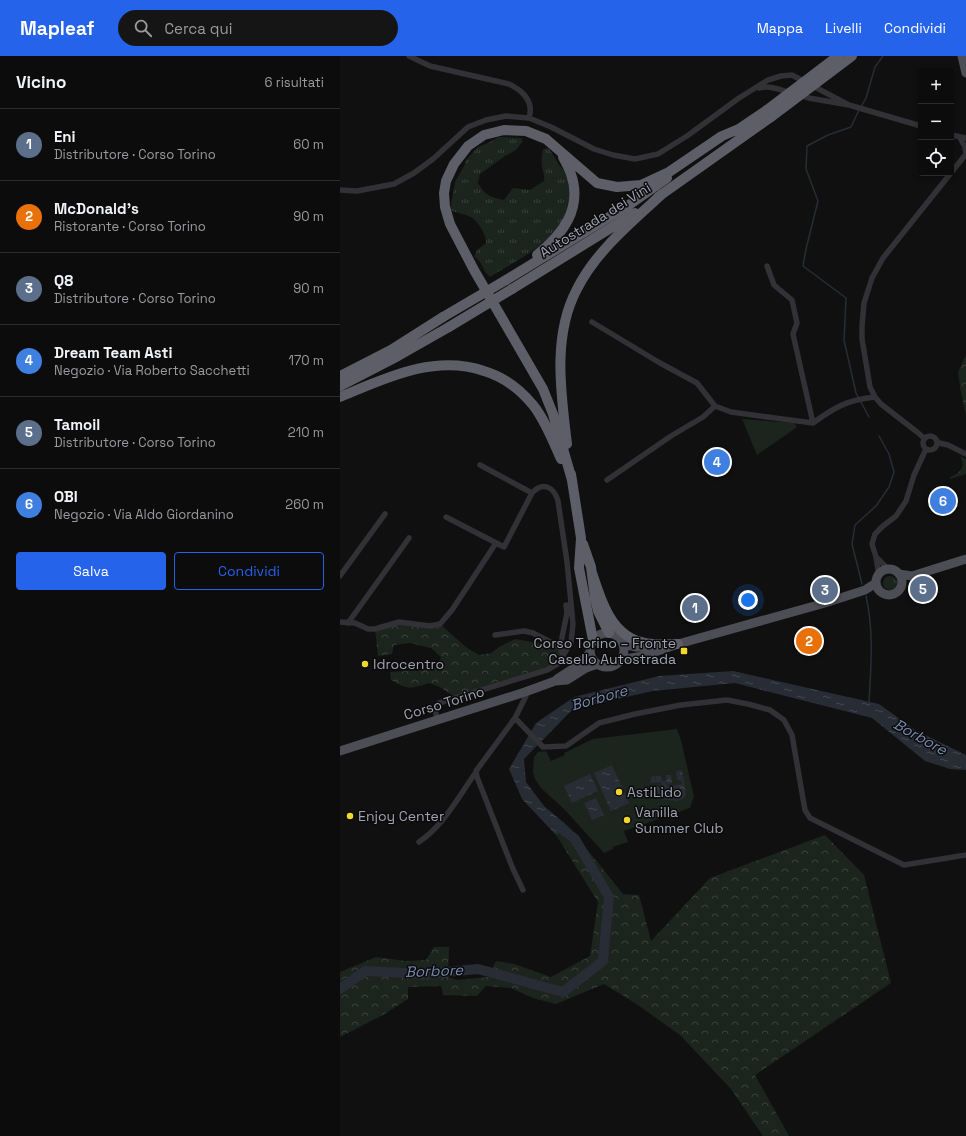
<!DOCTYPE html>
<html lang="it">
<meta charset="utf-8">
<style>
body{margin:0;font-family:"Space Grotesk",sans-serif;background:#151516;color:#f1f3f6}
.controls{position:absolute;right:12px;top:12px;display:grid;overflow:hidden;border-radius:4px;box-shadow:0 2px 6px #0003}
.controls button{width:36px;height:36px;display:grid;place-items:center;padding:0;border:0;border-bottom:1px solid #2c2c2e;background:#0c0c0d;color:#f1f3f6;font:20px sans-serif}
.you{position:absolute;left:408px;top:544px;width:14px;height:14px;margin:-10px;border:3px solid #fff;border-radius:50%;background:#1a73e8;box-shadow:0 0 0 6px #1a73e833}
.badge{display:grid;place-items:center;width:26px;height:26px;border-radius:50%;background:#2563eb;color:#fff;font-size:13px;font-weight:700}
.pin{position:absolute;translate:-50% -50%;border:2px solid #fff;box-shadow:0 1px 4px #0006}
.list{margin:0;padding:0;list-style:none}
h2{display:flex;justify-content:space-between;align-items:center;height:52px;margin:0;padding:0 16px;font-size:17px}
h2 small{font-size:13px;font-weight:400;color:#9a9b9d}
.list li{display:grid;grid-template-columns:26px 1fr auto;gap:12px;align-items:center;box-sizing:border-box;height:72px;padding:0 16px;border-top:1px solid #2c2c2e}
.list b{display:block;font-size:15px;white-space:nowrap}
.list p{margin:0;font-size:13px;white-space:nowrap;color:#9a9b9d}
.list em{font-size:13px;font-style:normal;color:#9a9b9d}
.actions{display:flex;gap:8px;padding:12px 16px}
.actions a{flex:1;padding:9px 0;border:1px solid #2563eb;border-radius:4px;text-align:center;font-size:14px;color:#2563eb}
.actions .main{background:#2563eb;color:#fff}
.icon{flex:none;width:22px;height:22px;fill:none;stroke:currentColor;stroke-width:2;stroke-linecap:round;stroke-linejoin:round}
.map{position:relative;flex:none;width:626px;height:1080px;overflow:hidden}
header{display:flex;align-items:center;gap:24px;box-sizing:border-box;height:56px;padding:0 20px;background:#2563eb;color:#fff}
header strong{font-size:19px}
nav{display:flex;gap:22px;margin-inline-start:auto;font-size:14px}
.search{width:280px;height:36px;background:#151516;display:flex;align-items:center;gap:10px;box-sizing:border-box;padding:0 14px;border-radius:22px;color:#9a9b9d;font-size:15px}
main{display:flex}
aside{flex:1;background:#0c0c0d}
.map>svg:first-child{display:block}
.grass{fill:url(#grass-tufts)}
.forest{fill:url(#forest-crowns)}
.pitch{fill:#1c241e}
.water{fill:url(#water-ripples)}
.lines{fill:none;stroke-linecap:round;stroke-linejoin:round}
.stream{stroke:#272c35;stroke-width:1.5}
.river{stroke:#272c35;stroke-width:10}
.minor{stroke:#313136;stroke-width:5.5}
.primary{stroke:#4d4d55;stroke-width:9}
.motorway{stroke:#5d5e67;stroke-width:10}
.motorway-bridge{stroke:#5d5e67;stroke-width:10}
.poi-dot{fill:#f1d729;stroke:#0b0b0c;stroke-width:1.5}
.labels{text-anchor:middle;stroke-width:3;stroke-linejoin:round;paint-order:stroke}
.street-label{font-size:14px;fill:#a1a3b2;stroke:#0b0b0c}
.poi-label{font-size:14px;fill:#a1a3b2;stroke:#0b0b0c;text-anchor:start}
.water-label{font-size:15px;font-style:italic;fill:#7789ae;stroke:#0b0b0c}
</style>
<header>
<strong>Mapleaf</strong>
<div class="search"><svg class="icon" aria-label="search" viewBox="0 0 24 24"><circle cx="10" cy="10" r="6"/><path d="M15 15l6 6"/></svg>Cerca qui</div>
<nav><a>Mappa</a><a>Livelli</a><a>Condividi</a></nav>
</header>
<main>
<aside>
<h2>Vicino<small>6 risultati</small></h2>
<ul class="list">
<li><span class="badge" style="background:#5c6f8a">1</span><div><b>Eni</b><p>Distributore · Corso Torino</p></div><em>60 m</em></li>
<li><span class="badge" style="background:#e8710a">2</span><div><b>McDonald's</b><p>Ristorante · Corso Torino</p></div><em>90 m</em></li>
<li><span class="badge" style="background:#5c6f8a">3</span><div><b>Q8</b><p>Distributore · Corso Torino</p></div><em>90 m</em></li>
<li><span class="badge" style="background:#3f7fe0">4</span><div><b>Dream Team Asti</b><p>Negozio · Via Roberto Sacchetti</p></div><em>170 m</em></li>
<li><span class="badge" style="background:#5c6f8a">5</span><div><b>Tamoil</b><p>Distributore · Corso Torino</p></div><em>210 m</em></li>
<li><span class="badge" style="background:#3f7fe0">6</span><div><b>OBI</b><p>Negozio · Via Aldo Giordanino</p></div><em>260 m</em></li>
</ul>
<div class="actions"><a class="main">Salva</a><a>Condividi</a></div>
</aside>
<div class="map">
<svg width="626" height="1080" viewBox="0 0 626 1080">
<defs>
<pattern id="grass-tufts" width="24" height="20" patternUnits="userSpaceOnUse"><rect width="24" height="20" fill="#1c241e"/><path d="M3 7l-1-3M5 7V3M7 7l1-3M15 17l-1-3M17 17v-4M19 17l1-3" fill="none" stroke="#3a413c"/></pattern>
<pattern id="forest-crowns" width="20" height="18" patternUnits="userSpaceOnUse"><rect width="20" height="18" fill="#1c241e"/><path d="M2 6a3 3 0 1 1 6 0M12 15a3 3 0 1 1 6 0" fill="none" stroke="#3a413c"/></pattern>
<pattern id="water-ripples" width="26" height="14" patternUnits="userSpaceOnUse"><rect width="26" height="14" fill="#272c35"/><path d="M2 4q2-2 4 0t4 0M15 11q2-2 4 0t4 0" fill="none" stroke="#434750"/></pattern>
</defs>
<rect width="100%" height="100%" fill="#101011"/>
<path class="grass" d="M159,81L181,82L183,85L176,94L165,100L140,118L138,127C145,140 151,141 164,144L173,132L190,134L204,125C205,119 203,116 202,111C201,105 202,99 203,93L207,92L210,94C213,98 215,103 218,107C221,112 227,117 229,122C243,174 185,199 150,221C142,215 143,205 134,201L137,194L146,187C147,180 138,165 131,161C125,158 116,157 110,154L115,126L124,110L126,104L138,91L148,87Z
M620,400L626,403V418L610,423V421C620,417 626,412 620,400Z
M543 527a7 7 0 1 1 14 0a7 7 0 1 1-14 0Z"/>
<path class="forest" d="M626,299V360L620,331L618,316Z
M69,566L100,568L127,592L139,599L151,597L159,591L175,583L216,590L223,600L207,614L115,641L100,631L89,627C70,633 68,634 51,624L50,616L85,614L98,611L101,601L91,592L70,587L54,589L52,598L38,600L35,573Z
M229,771L283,838L299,839L311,885L370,822L485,779L524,819L551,927L415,1019L449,1080H423L391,1033L340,979L295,947L264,928L216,948L193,942L171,932L146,930L137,940L103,939L101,930L68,931V943L43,959L0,981V916L36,901L66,905L86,904L94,891H109L108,921L118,924L148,921L156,905L174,908L211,921L250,900L258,846L216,779Z"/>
<path class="pitch" d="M402,363L454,367L457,371L417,399Z
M337,673L341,684L354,740L350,752L284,775L288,786L273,791V793L264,797L225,754L201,732L195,723L193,716L194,701L198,696L206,695L211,705L225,699L224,697L253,683Z"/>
<path class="water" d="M393,615L539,648L575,674L626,699V714L610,713L585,705L532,662L395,627L313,635L233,653L184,703L186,726L204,750L229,771L216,779L182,743L169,713L196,667L234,641L319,620Z
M272,709L289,747L271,755L254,717Z
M342,714L346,738L344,742L337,745L320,743L318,740V736L314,733L317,730L320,733L322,728L320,726L311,727V721L315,720L316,725V720H321L322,725L324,726L326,724V719H331L332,727L328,728L326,726L325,727C329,732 336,729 342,728V725L337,724L336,715Z
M250,718L258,735L232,747L224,730Z
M256,742L264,759L252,764L244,747Z"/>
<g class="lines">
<path class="stream" d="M521,51L526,42L535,11L543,0
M519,54L511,71L488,79L467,90L466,113L478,145L466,193L463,210L506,242L504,284L516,337L529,361
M522,528L512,488L515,469L536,450L549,431L554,416L549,398L539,380
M526,540C534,575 531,611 529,646"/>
<path class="river" d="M0,933L25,915L85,918L138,913L223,936L263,905L269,841L235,783L213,766"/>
<path class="minor" d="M69,0L90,10L169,28C183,35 194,46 189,62
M419,32C430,29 441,34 451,37
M459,39L469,42L509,49L581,70
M611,79L626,82
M620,82L625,91L626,99
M0,134L17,135L54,128L74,117L93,103L128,71L146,64L166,60L189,62L211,71L254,93L273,99L295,103L318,98L347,80L399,42L428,24L441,20L452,19L509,49
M427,210L434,229L452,244L457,267L453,278L473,367
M252,266L320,307L357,327L375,350L391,356L473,367C495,351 507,344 535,341L541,348L577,376L584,382
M535,341L530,331L522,283V270L524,247L532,222L543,202L626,98
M583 387a7 7 0 1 1 14 0a7 7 0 1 1-14 0Z
M597,385L599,387L608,389L626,398
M140,409L192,437
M267,424L331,380L363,361L375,350
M536,501L532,488L535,478L543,470L556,460L566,445L574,419L586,393
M540,517L538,514L536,501L549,514
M0,520L45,458
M0,566L15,567L28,573H35L59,566L90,570L100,568L112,554L156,487
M8,567L69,482
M155,579L184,575L193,577L220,591L223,600
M220,591L227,557L226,549
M175,662L203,691L226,690L259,667L295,658L341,649L387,644L408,648L430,654L444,664L452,679L465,754L470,762L564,809L626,799
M97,664L95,651L99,647L207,614L219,607L231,586L233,568L227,506L218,445C214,431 203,425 192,437L164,491L106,461
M79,786C104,769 119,740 136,716
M183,834L173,813L137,721L136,715L175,662L186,640L185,636"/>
<path class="primary" d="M622,0L626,17
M536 526a13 13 0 1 1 26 0a13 13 0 1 1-26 0Z
M559,518L572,520L626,503
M250 594a17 17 0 1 1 34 0a17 17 0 1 1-34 0Z
M283,588L295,591H314
M280,604L303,600L338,588L485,547L525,534L536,527
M217,623L237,610L250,597
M0,695L185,636L215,625L227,624L246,612L258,608"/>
<path class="motorway" d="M396,75L427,54
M318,141L431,61
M197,199C222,179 243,153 231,118C229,112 226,107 223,101
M166,224L289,149L327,122
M172,233L295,157
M0,320L51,294L103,261
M0,330L58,300L109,271
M0,341C46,322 94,298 144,315C164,321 180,333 193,349C205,364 213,385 221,403
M227,388C221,337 212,280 237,233C256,195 291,167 322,138
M231,418L241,482L239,512L253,584
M232,424L213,358L203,333L134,214L110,168L105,151L104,137L106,125L114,108L128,90L144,79L164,74L186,75L206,83L257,127L277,131L301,129L329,116L382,80L401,72
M243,488L251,511L255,542L258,555L269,577
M252,517C263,549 273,586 313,588C321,589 329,588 338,588"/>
<path class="motorway-bridge" d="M427,54L498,0
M431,61L512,0
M103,261L166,224
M109,271L172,233"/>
</g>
<g class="poi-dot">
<rect x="340" y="591" width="8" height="8" rx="2"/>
<circle cx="25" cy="608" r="4"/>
<circle cx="279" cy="736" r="4"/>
<circle cx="10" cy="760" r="4"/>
<circle cx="287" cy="764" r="4"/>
</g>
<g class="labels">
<g class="street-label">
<text transform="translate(255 164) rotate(-32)" y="5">Autostrada dei Vini</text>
<text transform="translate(104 647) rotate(-17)" y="5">Corso Torino</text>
</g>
<g class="poi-label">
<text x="336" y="592" text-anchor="end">Corso Torino – Fronte<tspan x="336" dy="16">Casello Autostrada</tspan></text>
<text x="33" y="613">Idrocentro</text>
<text x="287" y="741">AstiLido</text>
<text x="295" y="761">Vanilla<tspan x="295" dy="16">Summer Club</tspan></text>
<text x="18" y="765">Enjoy Center</text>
</g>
<g class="water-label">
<text transform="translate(259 642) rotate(-16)" y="5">Borbore</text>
<text transform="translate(580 681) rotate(29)" y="5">Borbore</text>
<text transform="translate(94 915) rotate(-2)" y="5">Borbore</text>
</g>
</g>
</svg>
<div class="controls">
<button>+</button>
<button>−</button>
<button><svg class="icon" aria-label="locate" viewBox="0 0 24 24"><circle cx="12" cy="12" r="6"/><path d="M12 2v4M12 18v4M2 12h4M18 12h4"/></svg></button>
</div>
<div class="you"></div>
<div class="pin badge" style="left:355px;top:552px;background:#5c6f8a">1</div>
<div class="pin badge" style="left:469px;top:585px;background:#e8710a">2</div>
<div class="pin badge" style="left:485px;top:534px;background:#5c6f8a">3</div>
<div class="pin badge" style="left:377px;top:406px;background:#3f7fe0">4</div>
<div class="pin badge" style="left:583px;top:533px;background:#5c6f8a">5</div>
<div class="pin badge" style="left:603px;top:445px;background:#3f7fe0">6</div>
</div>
</main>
